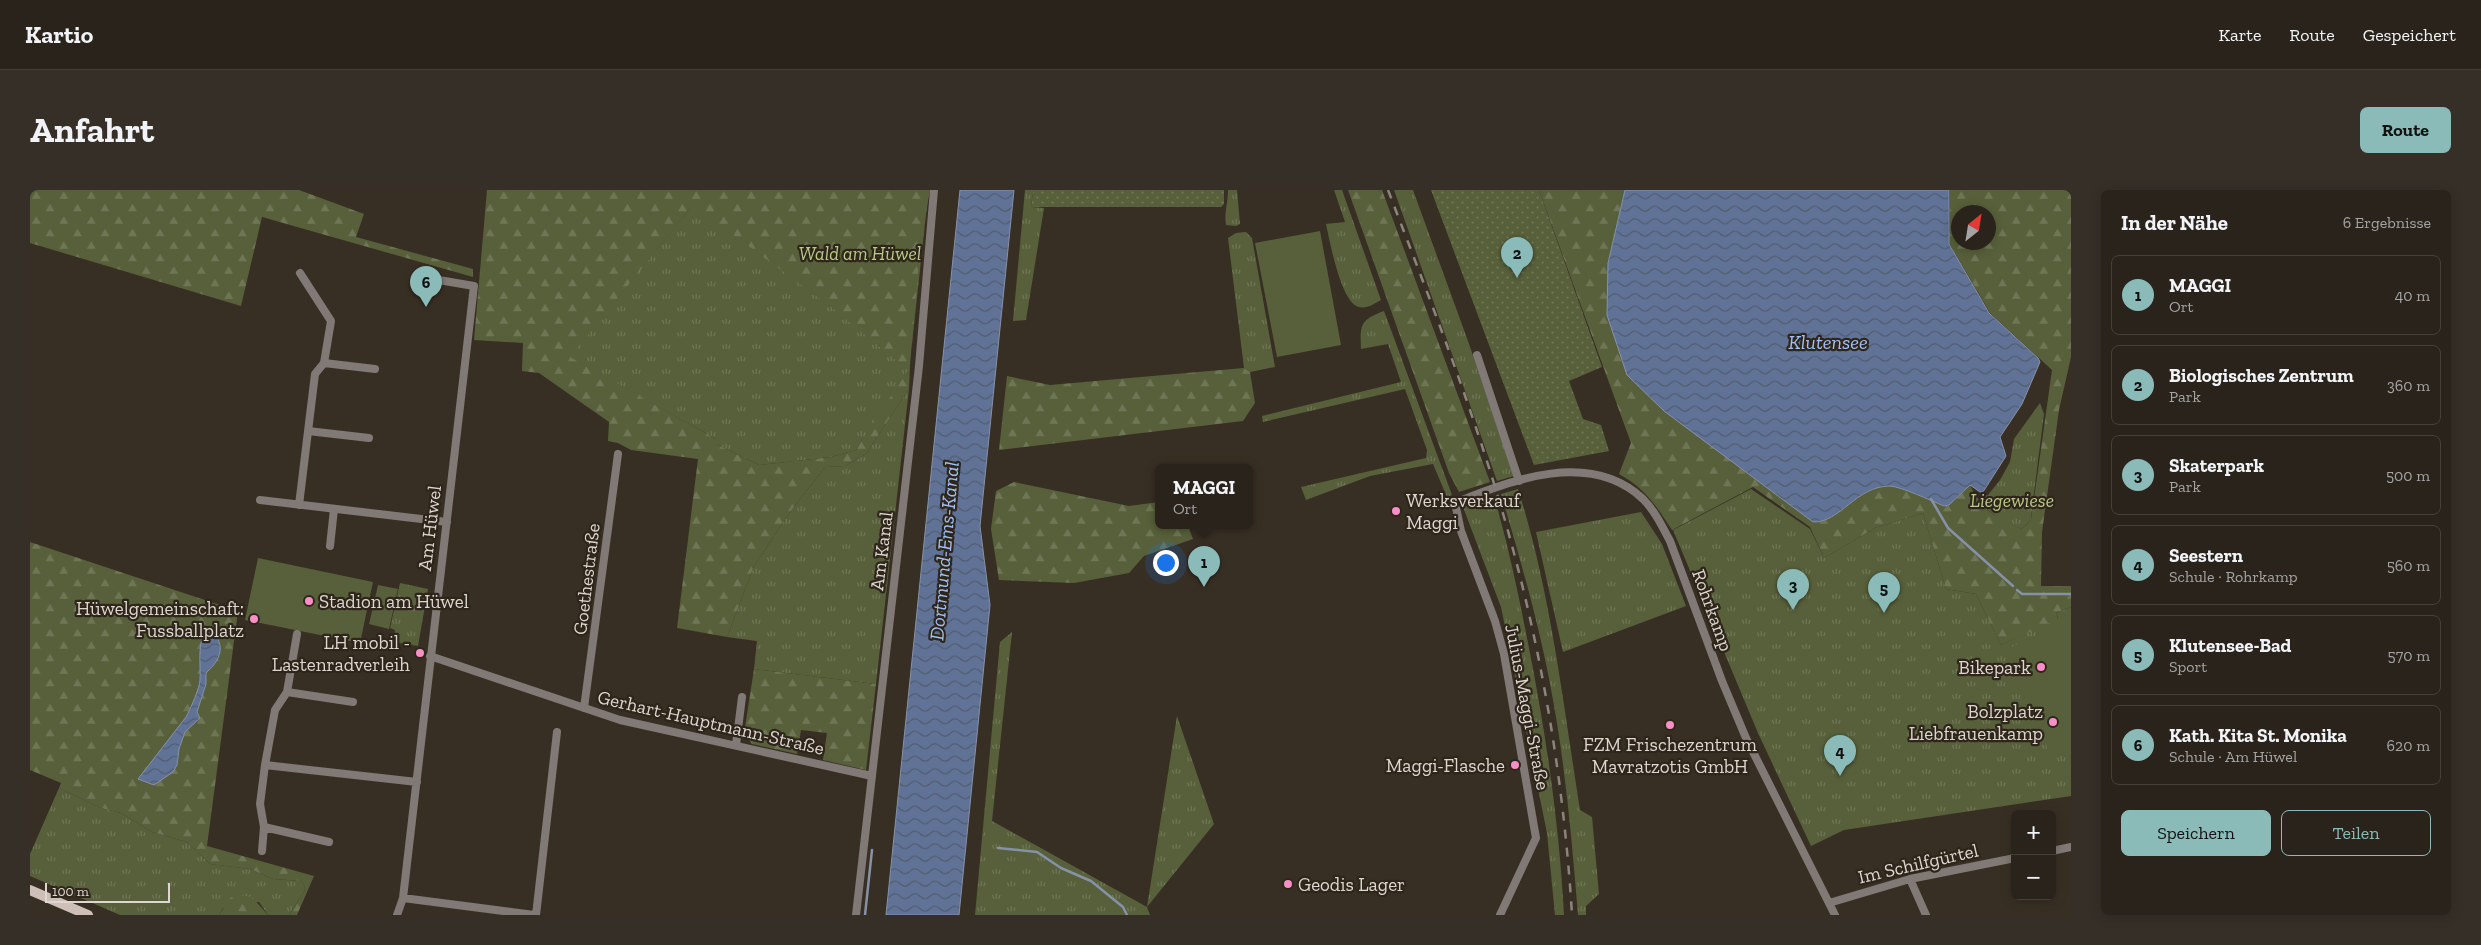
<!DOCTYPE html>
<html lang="de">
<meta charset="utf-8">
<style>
body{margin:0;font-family:"Zilla Slab",serif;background:#362f28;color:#f1f3f6}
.controls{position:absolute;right:15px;bottom:15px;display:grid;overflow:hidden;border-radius:8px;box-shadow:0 2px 12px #0003}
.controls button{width:45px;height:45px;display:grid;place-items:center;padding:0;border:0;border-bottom:1px solid #46403a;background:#2a231b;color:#f1f3f6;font:25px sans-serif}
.compass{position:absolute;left:1921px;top:15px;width:45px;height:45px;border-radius:50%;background:#2a231b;box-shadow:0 2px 12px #0003;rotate:30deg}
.scale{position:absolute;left:15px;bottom:12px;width:125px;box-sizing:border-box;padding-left:5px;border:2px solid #ddd7d0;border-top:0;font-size:14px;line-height:18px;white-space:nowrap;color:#ddd7d0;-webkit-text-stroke:4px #2e261a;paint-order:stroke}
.you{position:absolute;left:1135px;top:372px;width:18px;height:18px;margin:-12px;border:4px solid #fff;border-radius:50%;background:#1a73e8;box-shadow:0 0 0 8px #1a73e833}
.badge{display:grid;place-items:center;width:32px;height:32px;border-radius:50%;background:#8bbbb9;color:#111;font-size:16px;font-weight:700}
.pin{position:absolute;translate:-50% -41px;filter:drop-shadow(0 1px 2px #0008)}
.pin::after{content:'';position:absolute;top:26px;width:18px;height:15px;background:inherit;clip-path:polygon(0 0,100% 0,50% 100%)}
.popup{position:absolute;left:1125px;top:274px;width:98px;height:65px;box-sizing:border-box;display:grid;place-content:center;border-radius:8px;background:#2a231b;filter:drop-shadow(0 1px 4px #0005);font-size:16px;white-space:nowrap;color:#a5a4a3}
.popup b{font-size:19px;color:#f1f3f6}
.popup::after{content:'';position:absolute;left:50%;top:100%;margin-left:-10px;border:10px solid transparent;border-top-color:#2a231b}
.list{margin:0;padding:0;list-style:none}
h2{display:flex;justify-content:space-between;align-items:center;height:65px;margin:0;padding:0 20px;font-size:21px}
h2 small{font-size:16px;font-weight:400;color:#a5a4a3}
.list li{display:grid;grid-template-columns:32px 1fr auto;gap:15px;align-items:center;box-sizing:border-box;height:80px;margin:0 10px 10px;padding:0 10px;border:1px solid #46403a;border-radius:8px}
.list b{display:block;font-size:19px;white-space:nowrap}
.list p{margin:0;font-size:16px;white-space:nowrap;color:#a5a4a3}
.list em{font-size:16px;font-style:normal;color:#a5a4a3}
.actions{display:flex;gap:10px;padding:15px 20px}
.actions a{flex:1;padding:11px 0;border:1px solid #8bbbb9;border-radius:8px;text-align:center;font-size:18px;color:#8bbbb9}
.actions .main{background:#8bbbb9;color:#111}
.map{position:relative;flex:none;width:2041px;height:725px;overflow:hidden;border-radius:8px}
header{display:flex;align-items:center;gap:30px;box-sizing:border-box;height:70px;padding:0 25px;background:#2a231b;border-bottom:1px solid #46403a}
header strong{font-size:24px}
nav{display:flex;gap:28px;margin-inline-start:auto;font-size:18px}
.intro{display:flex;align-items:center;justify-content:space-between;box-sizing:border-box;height:120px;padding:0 30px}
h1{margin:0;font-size:35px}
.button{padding:12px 22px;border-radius:8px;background:#8bbbb9;color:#111;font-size:18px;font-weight:700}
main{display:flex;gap:30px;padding:0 30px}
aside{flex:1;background:#2a231b;border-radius:8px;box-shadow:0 2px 12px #0003}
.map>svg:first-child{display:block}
.grass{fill:url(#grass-tufts)}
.forest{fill:url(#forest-firs);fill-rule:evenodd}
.garden{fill:url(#garden-dots)}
.pitch{fill:#57603a}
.water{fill:url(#water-waves);stroke:#8691a8}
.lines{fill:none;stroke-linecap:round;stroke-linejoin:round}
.stream{stroke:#8691a8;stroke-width:2.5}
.minor{stroke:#807975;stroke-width:8}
.major{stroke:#cec0b8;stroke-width:10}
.rail{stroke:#8c857c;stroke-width:2.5;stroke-dasharray:9 9;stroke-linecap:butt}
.poi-dot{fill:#fa8fc7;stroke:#2e261a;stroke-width:2}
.labels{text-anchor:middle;stroke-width:4.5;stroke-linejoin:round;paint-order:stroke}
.park-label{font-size:19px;font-style:italic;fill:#baca87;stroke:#2e261a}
.poi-label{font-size:19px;fill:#ddd7d0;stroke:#2e261a;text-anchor:end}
.street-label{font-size:19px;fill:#ddd7d0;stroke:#2e261a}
.water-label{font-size:20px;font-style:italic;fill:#a1c0fb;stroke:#2e261a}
</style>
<header>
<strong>Kartio</strong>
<nav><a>Karte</a><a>Route</a><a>Gespeichert</a></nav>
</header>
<div class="intro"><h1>Anfahrt</h1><a class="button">Route</a></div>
<main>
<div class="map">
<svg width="2041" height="725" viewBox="0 0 2041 725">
<defs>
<pattern id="grass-tufts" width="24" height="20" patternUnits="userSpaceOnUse" patternTransform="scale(1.25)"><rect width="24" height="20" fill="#57603a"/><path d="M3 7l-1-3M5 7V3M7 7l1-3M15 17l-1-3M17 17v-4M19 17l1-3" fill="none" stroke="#6f7655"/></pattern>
<pattern id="forest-firs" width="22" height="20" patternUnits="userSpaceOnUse" patternTransform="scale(1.25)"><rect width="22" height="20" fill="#57603a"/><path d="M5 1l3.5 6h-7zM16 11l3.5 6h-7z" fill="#6f7655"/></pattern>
<pattern id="garden-dots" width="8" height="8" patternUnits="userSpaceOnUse" patternTransform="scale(1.25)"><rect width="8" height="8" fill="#57603a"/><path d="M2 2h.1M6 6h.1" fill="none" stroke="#6f7655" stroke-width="1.8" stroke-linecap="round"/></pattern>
<pattern id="water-waves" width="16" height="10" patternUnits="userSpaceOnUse" patternTransform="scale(1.25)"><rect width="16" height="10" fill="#607397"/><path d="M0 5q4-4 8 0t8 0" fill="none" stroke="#525c6f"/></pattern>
</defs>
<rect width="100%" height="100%" fill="#382f24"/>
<path class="grass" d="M642,0L897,15L879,181L826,260L801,267L729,275L686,254V249L539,167L662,16Z
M995,0H1003L1001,17L1014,18L996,130L983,131Z
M1198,0H1207L1210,34L1206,36L1196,35C1194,23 1198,13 1198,0Z
M1304,0H1312L1351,110C1344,114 1337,119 1329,117C1311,113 1300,52 1296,34L1315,32Z
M1364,0H1383L1438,151L1484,286L1467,291Z
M1216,42L1222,48L1245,177L1220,182L1214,178L1198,48L1206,43Z
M1354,121L1422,305L1417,307L1403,274L1340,286L1276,310L1271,297L1396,268L1397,260L1375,199L1233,232L1232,226L1371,192L1358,154L1331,159C1330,135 1330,130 1354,121Z
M879,199L846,494L724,479L727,451L697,447L724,376L760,322L795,277L815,276L836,264Z
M2010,213L2014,224L2002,319L2001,330L1992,339L1972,332L1946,309L1958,305L1970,290L1980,272L1984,249Z
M1488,299C1521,403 1533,513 1550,620L1562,627L1569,704L1556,716V725H1548C1542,653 1536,581 1523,510C1511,440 1491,372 1471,304Z
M1721,299L1780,339L1794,368L1845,338L1893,323L1916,399L1946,404L1971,455L2028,428L2026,423L2041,417V606L1814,640L1781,656L1728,543L1643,340Z
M1464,306C1477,351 1487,397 1496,443C1515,537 1529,630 1534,725H1525L1517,643L1471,417L1433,317Z
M1611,322L1632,354L1656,416L1533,462L1506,342Z
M370,393L398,399L388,456L363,452L365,440L360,438Z
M982,442L962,631L1117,717L1147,526L1184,634L1117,717L1120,725H945L970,452Z
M29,598L71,618L91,623L122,642L157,652L180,674L220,679L243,689L271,691L275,696L274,702L259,725H238L229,712L193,718L189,725H90L0,686V664Z"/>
<path class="forest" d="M0,0H269L334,24L326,47L443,79V87L232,27L211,116L0,53Z
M457,0H900L890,58L882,153H881L879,199L836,264L815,276L795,277L760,322L724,376L697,447L647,438L668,269L601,260L588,253L578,251L579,232L509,183L492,181L493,153L444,150ZM663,15L801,117L878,180L826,260L801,267L729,275L686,254V249L540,167Z
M1318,0H1352L1460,292L1429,302L1419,283Z
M1509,0H1595L1578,73L1716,282L1783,332C1810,333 1826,296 1860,296C1872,297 1902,311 1915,316L1919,315L1940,295C1950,318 1969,331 1992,339L2001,330L2022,180L1960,123L1919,53L1920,0H2041V167L2029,220L2012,342L2011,396H2041V417L2026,423L2028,429L1971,455L1946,404L1916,399L1893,323L1845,338L1794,368L1780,337L1723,297L1642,340C1626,316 1616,299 1589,284L1601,253ZM1928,22H1958V52H1928Z
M1214,178L1220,182L1225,213L1213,231L969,260L977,186L1020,195Z
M984,292L1099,316L1129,312V336H1158L1163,349L1114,366L1099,383L1044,393L969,390L961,339L966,301Z
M0,352L208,421L177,656L284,686L267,725H259L274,702L275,696L271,691L243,689L220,679L180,674L157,652L122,642L91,623L71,618L29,598L31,593L0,580Z
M724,479L846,494L836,580L793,570L797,543L771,540L767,564L722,554L714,544Z
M207,705L222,707L238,725H189L200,708Z"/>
<path class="garden" d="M1003,0H1194V14L1191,17H1001Z
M1401,0H1509L1572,177L1539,191L1553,229L1571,235L1579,261L1504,275Z"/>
<path class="pitch" d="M1290,41L1311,155L1247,167L1225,53Z
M1978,294L1989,300L1979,319L1968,314Z
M228,368L343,392L330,453L215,430Z
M348,395L368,399L359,439L339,434Z
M2041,429V551L2019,561L1973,461Z"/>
<path class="water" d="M930,0H984L950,336L960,415L929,725H856Z
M1595,0H1919V54L1959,123L2008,168L2010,172L1992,214L1970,247L1976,266L1953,302H1950L1940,295L1919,315L1914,316C1902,311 1872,297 1860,296C1826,296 1810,333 1783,332L1634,221L1597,185L1577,125L1578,73Z
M175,442L185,444C196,460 188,472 176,483V494L167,522L170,528L155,542L149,559L147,575L143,582L124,595L108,589L156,527C160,520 170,497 170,490C171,475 167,456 175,442Z"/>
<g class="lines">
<path class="stream" d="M1901,309L1918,338L1983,396
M1987,400L1992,404H2041
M968,658L1007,662L1031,678L1061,691L1093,717L1097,725
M835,725L842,660"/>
<path class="minor" d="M270,83L301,131L294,173
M1447,165L1489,291
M278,241L339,248
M230,310L417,332
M269,315L285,184L294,173L345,179
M300,356L304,319
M400,466L590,530L842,586
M257,502L323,512
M554,518L588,264
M706,555L712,507
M235,575L387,592
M234,637L299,652
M232,661L234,637L230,614L235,575L245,520L257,502L267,444
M2022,661L2041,657
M1880,689L1896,725
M373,708L504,725
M1799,713L1880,689L1985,668
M367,725L373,708L444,96L391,87
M506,725L527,542
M826,725L889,176L904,0
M1470,725L1506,648L1474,464L1465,431L1431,341L1425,313C1482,289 1561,260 1613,309C1625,321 1632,336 1640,351L1692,491L1716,548L1805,725"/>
<path class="major" d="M0,700L58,725"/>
<path class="rail" d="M1358,0C1394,94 1431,188 1461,284C1506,426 1533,576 1542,725"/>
</g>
<g class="poi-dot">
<circle cx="1366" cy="321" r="5"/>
<circle cx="279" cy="411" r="5"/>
<circle cx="224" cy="429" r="5"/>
<circle cx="390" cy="463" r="5"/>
<circle cx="2011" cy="477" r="5"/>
<circle cx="2023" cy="532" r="5"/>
<circle cx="1640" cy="535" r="5"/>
<circle cx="1485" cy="575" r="5"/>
<circle cx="1258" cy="694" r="5"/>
</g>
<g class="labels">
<g class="park-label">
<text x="830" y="70">Wald am Hüwel</text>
<text x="1982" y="317">Liegewiese</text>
</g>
<g class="poi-label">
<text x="1376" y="317" text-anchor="start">Werksverkauf<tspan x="1376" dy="22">Maggi</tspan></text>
<text x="289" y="418" text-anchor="start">Stadion am Hüwel</text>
<text x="214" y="425">Hüwelgemeinschaft:<tspan x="214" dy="22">Fussballplatz</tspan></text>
<text x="380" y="459">LH mobil -<tspan x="380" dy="22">Lastenradverleih</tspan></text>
<text x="2001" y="484">Bikepark</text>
<text x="2013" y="528">Bolzplatz<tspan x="2013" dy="22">Liebfrauenkamp</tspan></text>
<text x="1640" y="561" text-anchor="middle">FZM Frischezentrum<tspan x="1640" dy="22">Mavratzotis GmbH</tspan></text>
<text x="1475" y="582">Maggi-Flasche</text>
<text x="1268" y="701" text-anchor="start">Geodis Lager</text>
</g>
<g class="street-label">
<text transform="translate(399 338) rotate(-83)" y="7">Am Hüwel</text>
<text transform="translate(851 361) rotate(-83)" y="7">Am Kanal</text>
<text transform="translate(556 389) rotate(-83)" y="7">Goethestraße</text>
<text transform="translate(1683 420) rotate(70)" y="7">Rohrkamp</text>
<text transform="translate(1498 517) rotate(79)" y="7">Julius-Maggi-Straße</text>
<text transform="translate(681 532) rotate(13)" y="7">Gerhart-Hauptmann-Straße</text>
<text transform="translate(1888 673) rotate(-13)" y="7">Im Schilfgürtel</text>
</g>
<g class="water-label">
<text x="1798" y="159">Klutensee</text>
<text transform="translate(914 361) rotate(-85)" y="7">Dortmund-Ems-Kanal</text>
</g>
</g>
</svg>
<div class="controls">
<button>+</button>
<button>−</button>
</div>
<svg class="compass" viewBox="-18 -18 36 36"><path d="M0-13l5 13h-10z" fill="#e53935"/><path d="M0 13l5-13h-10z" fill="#a5a4a3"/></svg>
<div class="scale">100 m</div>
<div class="you"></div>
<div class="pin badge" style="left:1174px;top:397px">1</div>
<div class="popup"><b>MAGGI</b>Ort</div>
<div class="pin badge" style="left:1487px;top:88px">2</div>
<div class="pin badge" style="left:1763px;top:420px">3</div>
<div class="pin badge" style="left:1810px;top:586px">4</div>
<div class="pin badge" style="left:1854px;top:423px">5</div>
<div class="pin badge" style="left:396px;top:117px">6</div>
</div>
<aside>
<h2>In der Nähe<small>6 Ergebnisse</small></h2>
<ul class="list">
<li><span class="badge">1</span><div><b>MAGGI</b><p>Ort</p></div><em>40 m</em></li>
<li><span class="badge">2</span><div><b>Biologisches Zentrum</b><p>Park</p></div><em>360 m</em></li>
<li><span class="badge">3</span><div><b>Skaterpark</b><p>Park</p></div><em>500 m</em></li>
<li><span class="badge">4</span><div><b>Seestern</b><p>Schule · Rohrkamp</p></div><em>560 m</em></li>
<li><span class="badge">5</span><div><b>Klutensee-Bad</b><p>Sport</p></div><em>570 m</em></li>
<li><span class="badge">6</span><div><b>Kath. Kita St. Monika</b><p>Schule · Am Hüwel</p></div><em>620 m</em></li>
</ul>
<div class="actions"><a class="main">Speichern</a><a>Teilen</a></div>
</aside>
</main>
